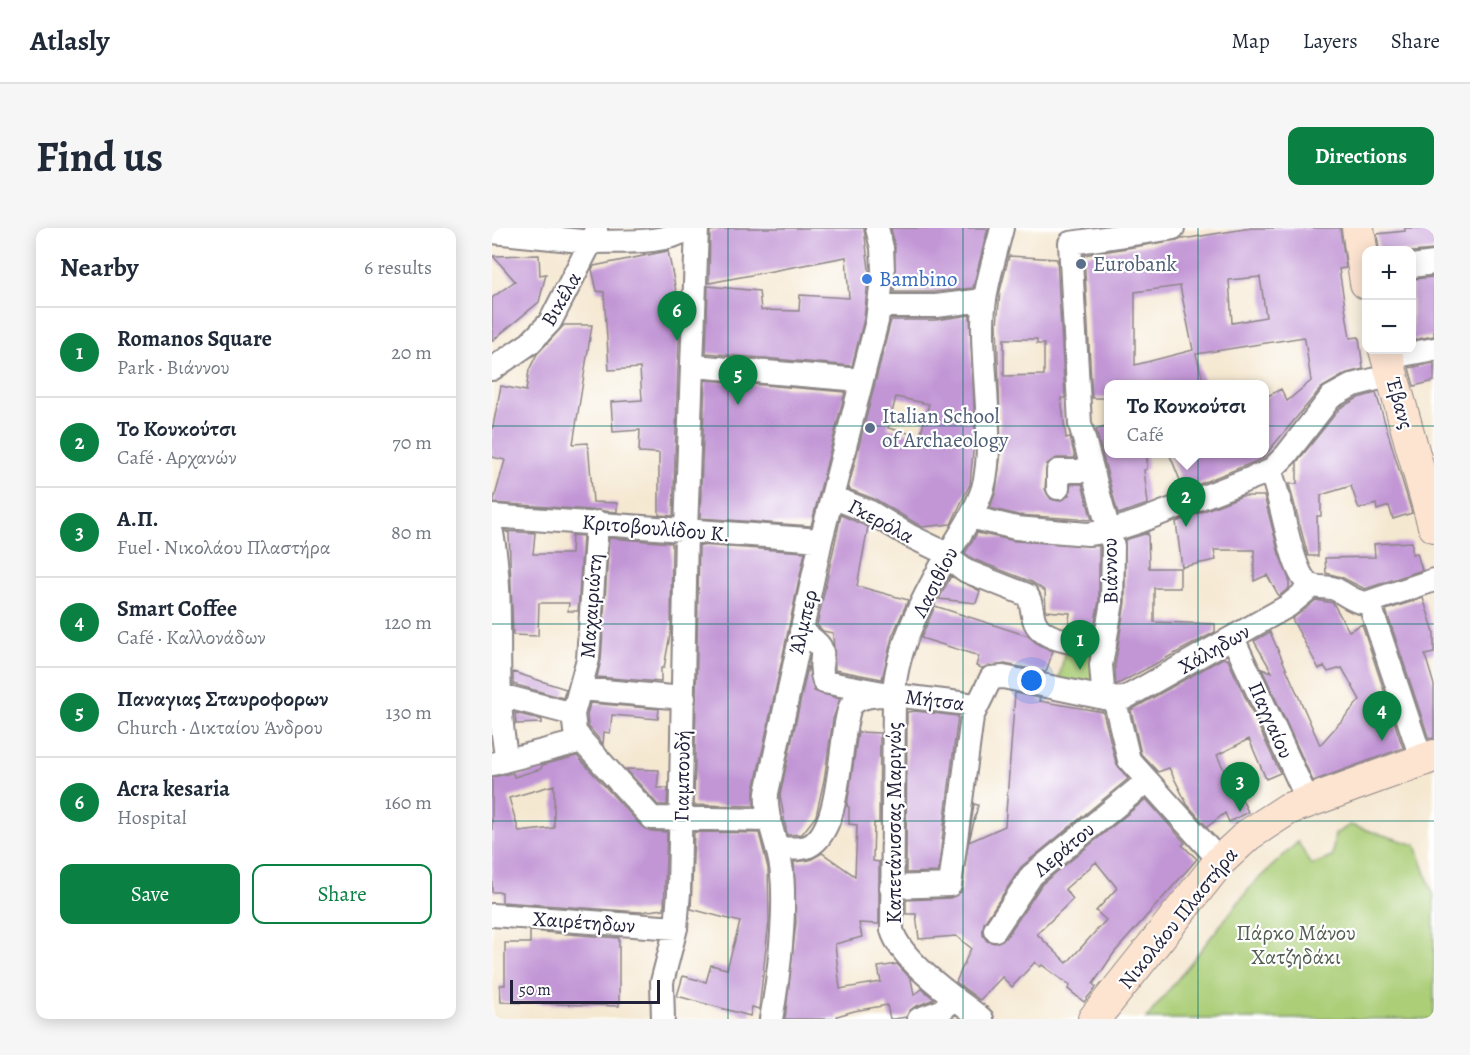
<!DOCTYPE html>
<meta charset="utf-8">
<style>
body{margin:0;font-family:Alegreya,serif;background:#f6f6f7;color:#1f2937}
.controls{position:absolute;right:18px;top:18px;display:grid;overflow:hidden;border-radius:12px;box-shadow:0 3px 15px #0003}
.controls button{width:54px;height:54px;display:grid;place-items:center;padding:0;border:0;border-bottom:2px solid #e0e1e3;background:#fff;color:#1f2937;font:30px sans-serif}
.scale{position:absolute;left:18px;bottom:15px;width:150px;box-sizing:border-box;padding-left:6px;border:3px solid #22223b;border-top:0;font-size:16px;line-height:21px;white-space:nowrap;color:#22223b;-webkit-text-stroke:4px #fff;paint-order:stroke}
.you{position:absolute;left:540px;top:453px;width:21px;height:21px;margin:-15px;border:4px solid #fff;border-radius:50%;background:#1a73e8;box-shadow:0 0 0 9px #1a73e833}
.badge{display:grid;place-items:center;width:39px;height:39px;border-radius:50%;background:#0b8043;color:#fff;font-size:20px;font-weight:700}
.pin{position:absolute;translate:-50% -50px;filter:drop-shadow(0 2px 3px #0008)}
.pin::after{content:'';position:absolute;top:32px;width:21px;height:18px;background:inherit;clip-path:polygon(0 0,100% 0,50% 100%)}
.popup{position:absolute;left:612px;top:152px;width:165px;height:78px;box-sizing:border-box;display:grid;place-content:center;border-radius:12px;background:#fff;filter:drop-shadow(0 2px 4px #0005);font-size:20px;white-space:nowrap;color:#747a83}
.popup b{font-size:22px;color:#1f2937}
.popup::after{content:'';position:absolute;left:50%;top:100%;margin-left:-12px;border:12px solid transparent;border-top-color:#fff}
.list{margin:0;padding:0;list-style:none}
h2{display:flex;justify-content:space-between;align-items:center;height:78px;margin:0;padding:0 24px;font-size:26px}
h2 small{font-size:20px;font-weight:400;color:#747a83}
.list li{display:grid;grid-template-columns:39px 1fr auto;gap:18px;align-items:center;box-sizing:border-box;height:90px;padding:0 24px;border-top:2px solid #e0e1e3}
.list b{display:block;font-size:22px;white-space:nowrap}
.list p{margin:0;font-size:20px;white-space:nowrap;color:#747a83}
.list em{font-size:20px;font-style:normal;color:#747a83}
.actions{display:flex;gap:12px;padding:18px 24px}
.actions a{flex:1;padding:14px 0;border:2px solid #0b8043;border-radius:12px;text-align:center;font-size:21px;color:#0b8043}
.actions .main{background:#0b8043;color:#fff}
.map{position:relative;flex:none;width:942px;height:791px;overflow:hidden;border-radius:12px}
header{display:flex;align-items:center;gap:36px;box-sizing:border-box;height:84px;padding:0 30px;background:#fff;border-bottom:2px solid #e0e1e3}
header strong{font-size:28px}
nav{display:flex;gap:33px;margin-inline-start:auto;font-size:21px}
.intro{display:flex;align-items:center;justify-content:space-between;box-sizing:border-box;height:144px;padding:0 36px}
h1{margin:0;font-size:42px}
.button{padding:15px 27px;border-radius:12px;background:#0b8043;color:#fff;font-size:21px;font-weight:700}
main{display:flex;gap:36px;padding:0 36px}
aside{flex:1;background:#fff;border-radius:12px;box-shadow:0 3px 15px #0003}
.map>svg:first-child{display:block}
.green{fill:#abce77;stroke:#667859;stroke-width:1.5}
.building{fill:#c296d5;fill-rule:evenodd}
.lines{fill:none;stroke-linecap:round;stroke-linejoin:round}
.street-casing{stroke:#8c8586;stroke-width:26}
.secondary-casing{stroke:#8c8586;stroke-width:34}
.street{stroke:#fff;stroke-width:22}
.secondary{stroke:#fde4d1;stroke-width:32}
.grid{fill:none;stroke:#0f766e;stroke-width:1.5;stroke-opacity:0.55}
.service-dot{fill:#5c6f8a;stroke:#fff;stroke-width:2}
.shop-dot{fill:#3f7fe0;stroke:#fff;stroke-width:2}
.labels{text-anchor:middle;stroke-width:4.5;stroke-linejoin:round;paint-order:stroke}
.service-label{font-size:21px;fill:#4e5e75;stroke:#fff;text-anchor:start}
.shop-label{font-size:21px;fill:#366cbe;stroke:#fff;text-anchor:start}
.street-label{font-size:21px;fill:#22223b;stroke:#fff}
.park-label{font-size:21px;fill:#525e50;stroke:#fff}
</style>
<header>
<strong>Atlasly</strong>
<nav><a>Map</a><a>Layers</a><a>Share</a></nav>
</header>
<div class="intro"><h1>Find us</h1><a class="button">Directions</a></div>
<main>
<aside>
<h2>Nearby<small>6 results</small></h2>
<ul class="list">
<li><span class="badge">1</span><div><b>Romanos Square</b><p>Park · Βιάννου</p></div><em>20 m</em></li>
<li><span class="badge">2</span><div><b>Το Κουκούτσι</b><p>Café · Αρχανών</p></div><em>70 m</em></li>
<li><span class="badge">3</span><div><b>Α.Π.</b><p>Fuel · Νικολάου Πλαστήρα</p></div><em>80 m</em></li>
<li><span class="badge">4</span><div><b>Smart Coffee</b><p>Café · Καλλονάδων</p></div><em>120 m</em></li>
<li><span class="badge">5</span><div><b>Παναγιας Σταυροφορων</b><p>Church · Δικταίου Άνδρου</p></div><em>130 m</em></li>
<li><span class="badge">6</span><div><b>Acra kesaria</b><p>Hospital</p></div><em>160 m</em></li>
</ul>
<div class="actions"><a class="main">Save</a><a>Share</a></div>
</aside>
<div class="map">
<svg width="942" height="791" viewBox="0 0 942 791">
<rect width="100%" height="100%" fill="#fff"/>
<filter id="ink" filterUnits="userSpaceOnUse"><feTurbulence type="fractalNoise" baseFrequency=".0167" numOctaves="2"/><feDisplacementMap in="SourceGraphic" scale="12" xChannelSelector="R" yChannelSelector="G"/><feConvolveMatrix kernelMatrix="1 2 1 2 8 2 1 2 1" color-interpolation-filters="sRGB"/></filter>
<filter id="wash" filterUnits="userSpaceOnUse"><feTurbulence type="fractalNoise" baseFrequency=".008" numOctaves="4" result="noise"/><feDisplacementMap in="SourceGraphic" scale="24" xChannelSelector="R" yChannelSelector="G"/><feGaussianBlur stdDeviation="1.35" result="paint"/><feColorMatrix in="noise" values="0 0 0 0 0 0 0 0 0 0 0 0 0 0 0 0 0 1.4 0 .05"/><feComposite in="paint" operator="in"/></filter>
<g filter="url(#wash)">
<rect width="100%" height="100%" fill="#f5e8d1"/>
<path class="green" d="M574,417L609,420L607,456L566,457Z
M858,597L924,617L942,669V791H654L761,656L806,614L819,637L840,629L843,606Z"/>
<g id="blocks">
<path class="building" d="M239,0H372L377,42L372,91L360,138L214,125L216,58L267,63L269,82L307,83L308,67L357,70L354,29L217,55L218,3Z
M399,0H496L481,60L443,64H402L403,19Z
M759,0H848L854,40L847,41L858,110L867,109L871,141L855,145L829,160L770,231L692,262L677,225H772V170L789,161L795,173L819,153L813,112L812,109L704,126L712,156H616V170H600L592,27ZM768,49L774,89L740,95L737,52ZM688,58L701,122L643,137V64Z
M913,0H942V22L920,24L887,22L885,6L913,3Z
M176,23L188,83L181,288L167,287V225L147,224L148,202L121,204L119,174L150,172L148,140L117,142L112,64L105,63L100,41L102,38Z
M47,27L48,47L54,46L47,74L0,113V70L23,53L1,28Z
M517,28L565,31L573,170H569L574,210L578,209L583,230H565L555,236L553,261L559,271L567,273L577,267L579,256H590L600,292L526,287L498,280L504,263L509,224L505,97L508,63ZM512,111H545V116H552V147L512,148Z
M942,49V108L920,112V51Z
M478,87L483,202L478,256L459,296L430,299L385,272L356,261L399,92H444ZM404,169L437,176L428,208L396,200Z
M72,97H100L81,216L96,215L101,274L125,275V284L1,275L13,232L0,229V203L9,158L34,163L37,142L45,126Z
M942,135V153L922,158L917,140Z
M213,152L353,164L319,298L208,290Z
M884,165L920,285L901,291L897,278L885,282L884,276L867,281L859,258L829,267V288H825L826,328H816L797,256H805V234L848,180L866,170Z
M616,198V225H655V241L652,242L656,276L626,286L604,202Z
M750,268H772L787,326L797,351V360L787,368L775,347L762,353V322H722L724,332L690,339L684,294Z
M349,287L376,299L365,358L416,372L400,409L390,451L343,442L341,405L331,403L325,397Z
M13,303L43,305L41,326H79L80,307L91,308L86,383H76L77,375H47L46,408L21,407L17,305Z
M485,305L523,313L607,318V373L601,403L576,400L578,385L554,383L553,363L540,354L481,331L473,325Z
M656,305L657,340H688V360H662V394L723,396V404L624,457L623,438L633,374V312Z
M117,310L180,315L179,401L172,440H169V454L105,449L109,432Z
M920,314V326L925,325L930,342L873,361L849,349L834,345L833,330L883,329L882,316Z
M207,317L313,324L262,562V578L202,577Z
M459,348L488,363L484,375L447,371Z
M931,370L942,404V425L933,427L942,457V510L937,511L894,382Z
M824,372L841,375L857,403L870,396L911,520L821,553L770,441L780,444L762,413L778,404L828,517L868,472L850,440L836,444L832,438L827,441L800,391Z
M443,378L536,408L547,417L561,423L554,444L513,436L490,440L484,438L487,428L429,410Z
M731,430L736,432L788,545L774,551L757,511L725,527L738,555L741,553L756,584L737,594L733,585L715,599L695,576L677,540L666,544L649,526L639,482Z
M316,438L322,463L348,471L341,491L332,552L324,588L310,606L295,607L288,567Z
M21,444L74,461L71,470L21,456Z
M523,465L548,470L547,473L611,484L624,535L636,551L529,639L492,695L491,707L495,713L503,715L514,710L550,656L654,571L693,615L690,617L705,631L622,725L601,756L604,759L592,774L576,761L578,758L550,737L548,739L543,734L520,759L510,749L488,772L464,754L479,720L464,708L427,711L424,686H414V672L458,670L469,664L482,576L486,577L477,614L513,598ZM604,634L625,660L604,683L614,692L575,735L545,706L581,671L573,661Z
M98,475L167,481L166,491L120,487L118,505L112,504L111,516L96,498L95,487Z
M424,483L466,488L446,644L414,645L415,484Z
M23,485L50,492V495L24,496Z
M366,504L388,505L387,595H382L381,633L387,634V696L367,695L370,709L343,716L348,761L389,754L386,739L405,736L419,751L422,767L430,761L442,771L422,779L414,789L402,791H398L395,777L362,783L345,788L346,791H293L304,694L302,634L318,632L330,625L363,648L365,597L357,596V579L355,578Z
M85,528L150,599L159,603L175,604L172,681L148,684L10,674V664H0V549L21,545L22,549L49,541L50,537ZM62,557V600L27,604L17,570Z
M134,541L167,542L165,560H176L175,577H166Z
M202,604L267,605L276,640L277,693L267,781L260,779L258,788L185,768L191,748L214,754L219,737L235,741L248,694L199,681Z
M38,703L127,710V778L9,774L8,757H13V715H38Z"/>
</g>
</g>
<g filter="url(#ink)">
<use href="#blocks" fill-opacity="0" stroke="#8c8586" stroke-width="1.5"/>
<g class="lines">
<g class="street-casing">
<path id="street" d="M681,0L578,15L588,196L621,318L620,374L609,437L611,462L624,478L637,532L728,633
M0,4L99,14L104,1
M920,38L942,35
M388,78H444L492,72
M895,130L942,121
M202,138L369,152
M0,141L38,115L58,94L99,14C132,13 170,17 199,0
M778,243C790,267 798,344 817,356C824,361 835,358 843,361C854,366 865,377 877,374L930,533
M566,260V243H599
M340,269L378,284L418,308L445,321L474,343L535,367C541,375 539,385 543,394C552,415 594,416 613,417
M0,288L329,312
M478,289L524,300L596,306L618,303L649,293L778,243L794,227L839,169L861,157L900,147
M0,305C14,380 0,457 15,532
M877,374L942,352
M309,403C345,426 322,424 332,454L402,467L484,477
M741,410L816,573
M89,461L192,470
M8,467L81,486L83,503L90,513L160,590L276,592
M402,467L400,702C409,734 465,771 490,791
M81,486L96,431L105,294
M0,536L90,513
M285,620C295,620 308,622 317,618C351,601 346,511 358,479C367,466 388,467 402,467C403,422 432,367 455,328C468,306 483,285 491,260C503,218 490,143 491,97C491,64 502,33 510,0
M399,659L458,657L480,489L499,450L511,449L617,471L633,470L796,378L820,358
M0,687L184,700
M503,702L540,647L655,553
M171,791L170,754L184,700L187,664L194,303L205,0
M279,791C287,750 295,678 289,638C285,612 273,591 275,565L329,312L385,93L391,42L390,20L385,0
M427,791L449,783L463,770"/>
</g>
<g class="secondary-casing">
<path id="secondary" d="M866,0L874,55
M893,122L942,298
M602,791L728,633L756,607L796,581L942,528"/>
</g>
<use href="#street" class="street"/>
<use href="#secondary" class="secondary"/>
</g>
</g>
<path class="grid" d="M236,0V791M471,0V791M706,0V791M0,198H942M0,396H942M0,593H942"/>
<g class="service-dot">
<circle cx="589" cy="36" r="6"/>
<circle cx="378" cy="200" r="6"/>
</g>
<circle class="shop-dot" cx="375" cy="51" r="6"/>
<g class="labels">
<g class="service-label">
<text x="601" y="43">Eurobank</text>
<text x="390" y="195">Italian School<tspan x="390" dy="24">of Archaeology</tspan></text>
</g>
<g class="shop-label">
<text x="387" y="58">Bambino</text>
</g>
<g class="street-label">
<text transform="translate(69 71) rotate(-60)" y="7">Βικέλα</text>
<text transform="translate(908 175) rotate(74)" y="7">Έβανς</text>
<text transform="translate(389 293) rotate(28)" y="7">Γκερόλα</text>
<text transform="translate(164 300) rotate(5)" y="7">Κριτοβουλίδου Κ.</text>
<text transform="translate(618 343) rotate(-91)" y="7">Βιάννου</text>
<text transform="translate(443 354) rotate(-63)" y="7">Λασιθίου</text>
<text transform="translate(99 378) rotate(-86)" y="7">Μαχαιριώτη</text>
<text transform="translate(311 394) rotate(-77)" y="7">Άλμπερ</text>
<text transform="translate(722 421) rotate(-30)" y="7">Χάληδων</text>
<text transform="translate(443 472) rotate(7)" y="7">Μήτσα</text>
<text transform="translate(779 492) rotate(66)" y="7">Παγγαίου</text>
<text transform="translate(190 548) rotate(-89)" y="7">Γιαμπουδή</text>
<text transform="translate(402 595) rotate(-90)" y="7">Καπετάνισσας Μαριγώς</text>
<text transform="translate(572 621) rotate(-40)" y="7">Λεράτου</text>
<text transform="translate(686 690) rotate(-51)" y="7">Νικολάου Πλαστήρα</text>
<text transform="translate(92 694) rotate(4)" y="7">Χαιρέτηδων</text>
</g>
<g class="park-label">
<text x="804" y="712">Πάρκο Μάνου<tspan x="804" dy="24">Χατζηδάκι</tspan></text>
</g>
</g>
</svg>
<div class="controls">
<button>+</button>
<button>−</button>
</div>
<div class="scale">50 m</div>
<div class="you"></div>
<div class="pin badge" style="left:588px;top:442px">1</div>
<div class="pin badge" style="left:694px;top:299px">2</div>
<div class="popup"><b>Το Κουκούτσι</b>Café</div>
<div class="pin badge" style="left:748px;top:584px">3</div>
<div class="pin badge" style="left:890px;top:513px">4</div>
<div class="pin badge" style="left:246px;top:177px">5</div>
<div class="pin badge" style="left:185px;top:113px">6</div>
</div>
</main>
